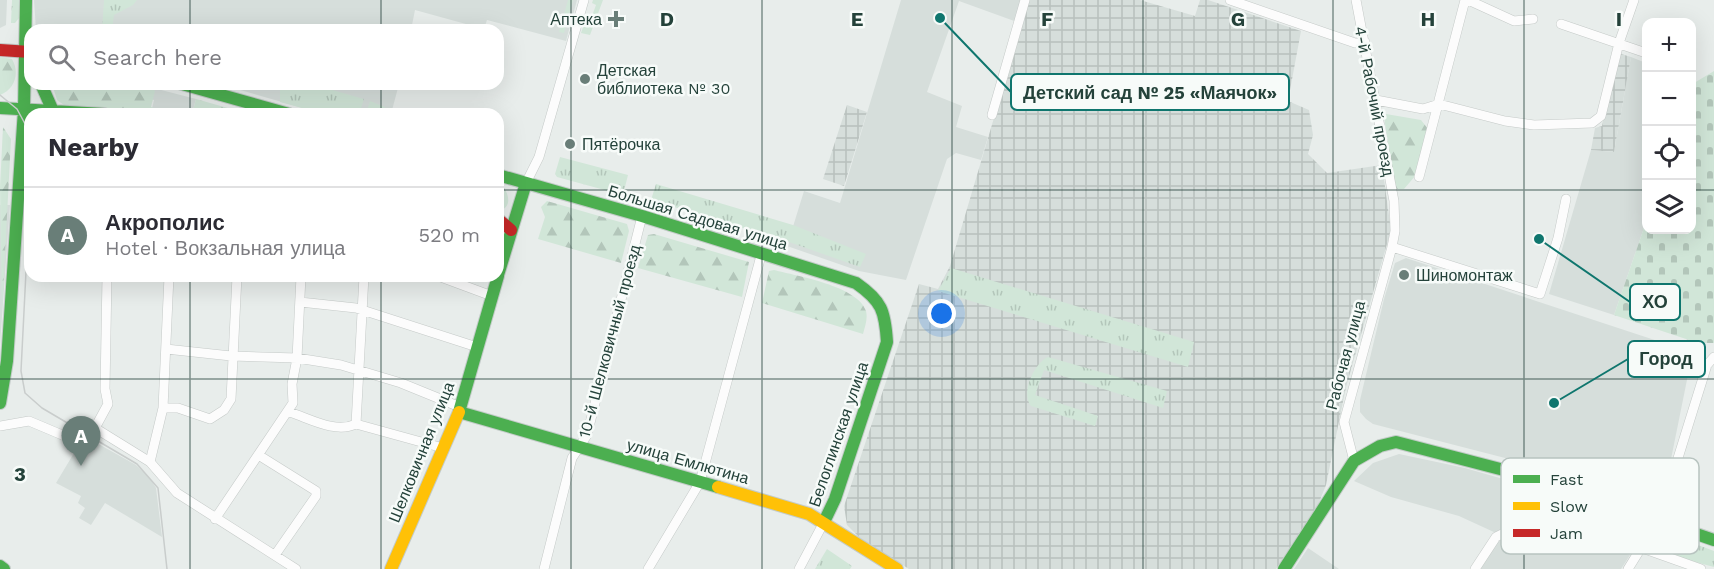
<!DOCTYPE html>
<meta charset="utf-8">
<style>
body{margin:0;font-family:"Work Sans",sans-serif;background:#f7f7f7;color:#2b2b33}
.controls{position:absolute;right:18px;top:18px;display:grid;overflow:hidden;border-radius:12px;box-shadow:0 6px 24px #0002}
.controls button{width:54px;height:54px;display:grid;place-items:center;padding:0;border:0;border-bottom:2px solid #e1e1e2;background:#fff;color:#2b2b33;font:30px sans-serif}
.you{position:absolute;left:942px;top:314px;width:21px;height:21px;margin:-15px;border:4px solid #fff;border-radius:50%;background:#1a73e8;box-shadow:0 0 0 9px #1a73e833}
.badge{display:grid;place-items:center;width:39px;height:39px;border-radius:50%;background:#697e78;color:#fff;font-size:20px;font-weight:700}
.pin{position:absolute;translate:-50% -50px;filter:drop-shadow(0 2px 3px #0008)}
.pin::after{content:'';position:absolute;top:32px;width:21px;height:18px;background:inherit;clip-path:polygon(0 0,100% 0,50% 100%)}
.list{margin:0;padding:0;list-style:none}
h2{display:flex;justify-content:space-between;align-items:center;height:78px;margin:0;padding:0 24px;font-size:26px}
h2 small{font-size:20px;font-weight:400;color:#7c7c81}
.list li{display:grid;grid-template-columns:39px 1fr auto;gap:18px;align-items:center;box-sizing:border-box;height:96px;padding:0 24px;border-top:2px solid #e1e1e2}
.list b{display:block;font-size:22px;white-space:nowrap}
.list p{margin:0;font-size:20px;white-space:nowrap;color:#7c7c81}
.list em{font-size:20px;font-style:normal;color:#7c7c81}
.icon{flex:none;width:33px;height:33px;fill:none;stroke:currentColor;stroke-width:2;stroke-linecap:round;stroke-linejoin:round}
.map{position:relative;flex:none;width:1714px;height:569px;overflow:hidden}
.search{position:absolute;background:#fff;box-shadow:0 6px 24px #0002;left:24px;top:24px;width:480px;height:66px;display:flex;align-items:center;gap:15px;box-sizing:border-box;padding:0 21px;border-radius:18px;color:#7c7c81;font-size:22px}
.panel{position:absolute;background:#fff;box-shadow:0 6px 24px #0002;left:24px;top:108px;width:480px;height:174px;border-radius:18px}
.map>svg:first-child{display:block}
.built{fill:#d6dedb}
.industrial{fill:url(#industrial-grid)}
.grass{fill:url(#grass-tufts)}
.forest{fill:url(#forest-firs)}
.cemetery{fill:url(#cemetery-stones)}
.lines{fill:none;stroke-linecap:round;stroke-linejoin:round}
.street-casing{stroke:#c5cac8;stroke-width:10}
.fast-casing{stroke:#c3cbc8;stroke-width:14}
.slow-casing{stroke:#c3cbc8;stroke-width:14}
.jam-casing{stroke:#c3cbc8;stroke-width:14}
.street{stroke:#fcfcfc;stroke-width:9}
.fast{stroke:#4caf50;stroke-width:12}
.slow{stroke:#ffc107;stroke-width:12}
.jam{stroke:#c62828;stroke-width:12}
.tram{stroke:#c9cdcc;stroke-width:1.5}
.grid{fill:none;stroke:#24423a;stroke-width:1.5;stroke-opacity:0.55}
.poi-dot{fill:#697e78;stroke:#f7fbf9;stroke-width:2}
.labels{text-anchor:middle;stroke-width:5;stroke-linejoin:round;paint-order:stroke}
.poi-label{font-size:16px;fill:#24423a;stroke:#f7fbf9;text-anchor:start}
.street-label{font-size:16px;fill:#24423a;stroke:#f7fbf9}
.key{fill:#f7fbf9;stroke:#b8c4c0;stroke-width:1.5}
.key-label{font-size:16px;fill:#24423a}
.grid-label{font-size:20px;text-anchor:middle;font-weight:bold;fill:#24423a;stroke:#f7fbf9;stroke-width:5;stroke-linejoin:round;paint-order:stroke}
.leader{fill:none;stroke:#0f766e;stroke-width:2}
.callout-dot{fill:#0f766e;stroke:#f7fbf9;stroke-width:2}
.callout{fill:#f7fbf9;stroke:#0f766e;stroke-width:2}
.callout-label{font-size:18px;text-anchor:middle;font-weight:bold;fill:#24423a}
</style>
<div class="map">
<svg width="1714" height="569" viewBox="0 0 1714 569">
<defs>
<pattern id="industrial-grid" width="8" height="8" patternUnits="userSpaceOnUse" patternTransform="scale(1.5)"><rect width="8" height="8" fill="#d6dedb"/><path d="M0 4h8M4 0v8" fill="none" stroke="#b8c0bd"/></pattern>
<pattern id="grass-tufts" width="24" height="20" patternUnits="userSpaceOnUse" patternTransform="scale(1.5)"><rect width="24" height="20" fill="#d1e6d8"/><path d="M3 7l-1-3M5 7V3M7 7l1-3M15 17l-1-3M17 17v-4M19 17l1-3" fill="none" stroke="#b3c6ba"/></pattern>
<pattern id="forest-firs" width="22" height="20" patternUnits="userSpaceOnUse" patternTransform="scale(1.5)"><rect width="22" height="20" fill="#d1e6d8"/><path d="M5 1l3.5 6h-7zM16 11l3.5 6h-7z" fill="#b3c6ba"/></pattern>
<pattern id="cemetery-stones" width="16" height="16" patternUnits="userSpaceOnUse" patternTransform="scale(1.5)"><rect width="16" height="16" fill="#d1e6d8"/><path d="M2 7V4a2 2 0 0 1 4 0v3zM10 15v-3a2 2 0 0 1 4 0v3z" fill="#b3c6ba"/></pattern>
</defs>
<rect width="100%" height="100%" fill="#e8edeb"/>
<path class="built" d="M0,0H7L6,25L0,28Z
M34,0H577L566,41L487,20L484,29L415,10L411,30H36Z
M901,0H1023L1017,22L959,1L927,92L962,106L956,127L988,137L981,160L956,153L947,159L906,280L859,271L787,246L804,191L840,203Z
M1631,57L1646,63V222L1614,315L1549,294L1591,150L1614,152Z
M219,84H399L391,114H324Z
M142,85L196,99L192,114L151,113L154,100L139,96Z
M0,205H10L0,345Z
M1406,258L1688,351L1691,360L1670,464L1656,502L1652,504L1509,459L1373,424L1366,419L1360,412V400L1384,299L1395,263Z
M86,437L136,465L149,477L156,488L162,537L105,503L91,525L79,518L85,508L78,503L81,496L56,483L74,453L73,441Z
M1399,454L1465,468L1517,483L1520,488L1505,527L1497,533L1507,538L1516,522L1630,555L1621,569H1474L1496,533L1459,516L1391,497L1354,481L1373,463Z
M1308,548L1339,569H1294Z"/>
<path class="industrial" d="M1029,0H1140L1195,16L1200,0H1208L1301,31L1288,101L1309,110L1313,135L1308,154L1327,173L1382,165L1391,230L1346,387L1326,485L1318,505L1276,569H909L860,538L847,525L844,506L919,284L938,289L950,266Z
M1618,53L1631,57L1614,152L1591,150L1595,128L1602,126Z
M847,105L867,112L844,186L823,179Z"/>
<path class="grass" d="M12,0H20L19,18L15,23H11Z
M104,0H137L133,5L114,15L112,30H102Z
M568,0H573L564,33L559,32Z
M593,0H603L590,35L581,33L586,19L592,16L596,5L592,3Z
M265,84H311L364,99L359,114L345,109L343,114H324L280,102V89Z
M370,101L385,107L382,114H366Z
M560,157L628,175L623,195L557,177L555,174Z
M656,184L793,225L866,254L860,267L789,242L651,200Z
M951,268L1194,342L1188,367L938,291Z
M1048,357L1167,391L1163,408L1044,370L1035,395L1098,416L1095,426L1031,406C1020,392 1035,363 1048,357Z
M1669,534L1714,551V567L1662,553L1659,549L1660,540Z
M827,549L852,566L850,569H815Z"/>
<path class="forest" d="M0,57L12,59C20,73 15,89 0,95Z
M52,84L150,86L155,91L151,107L157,109L146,113L64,105L57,100Z
M196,99L249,114H192Z
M1386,114L1421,120L1428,129L1416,175L1404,189H1395L1384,117Z
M3,127L11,139L2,311L0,187Z
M498,185L504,188C510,196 511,210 498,210Z
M547,201L627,224L629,231L621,263L538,239L545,217L541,207Z
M654,234L749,262L742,297L638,268L648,235Z
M774,270C797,276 858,286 866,311C868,319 865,326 863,334L762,303L769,271Z"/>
<path class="cemetery" d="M1714,71V343H1698L1614,315L1646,222V230H1692V90L1694,83Z"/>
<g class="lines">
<g class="street-casing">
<path id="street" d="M1230,0L1355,43L1365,42
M1468,0L1514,21L1533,19
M1561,24L1646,53
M1376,100L1423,109L1439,104L1505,121L1534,125L1592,123L1601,116L1619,43L1634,0
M992,115L1025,0
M1419,177L1465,0
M526,183L539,157L584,0
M1392,247L1540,294L1558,238L1566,199
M438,276L492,296
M300,302L356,308L477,347
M166,349L231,356L297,358L341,365L401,383L460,407
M163,408H178L210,419L224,410L231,399L237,276
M289,412C309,418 335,434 356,424L443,448
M356,424L364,276
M0,426L29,421L67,437L95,428
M95,428L150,462L177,493L296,569
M95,428L108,404L105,389L107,276
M260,456L316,491V496L275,555
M1354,461L1344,422L1392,247L1395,231L1394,201L1356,0
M150,462L163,408L169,276
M215,519L293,403L292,384L297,358L301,276
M1642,548L1701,569
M544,569L572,458L587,435L642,216
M648,569L700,482L762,252
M799,569L824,522
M1475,569L1496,537L1508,531L1527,476
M1628,569L1659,519L1707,365L1714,357"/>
</g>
<g class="fast-casing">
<path id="fast" d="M41,84L53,111
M182,84L289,114
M0,108L104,114
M498,175L642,216L856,283C882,301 885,311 887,342L835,499L824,522
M498,275L526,183
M498,276L459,412L718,487
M0,403L7,361L24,110L26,0
M0,566L4,569
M1284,569L1354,461L1380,446L1396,442L1527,476L1714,540"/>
</g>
<g class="slow-casing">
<path id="slow" d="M718,487L809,514L897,569
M391,569L459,412"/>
</g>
<g class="jam-casing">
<path id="jam" d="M0,50L30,52
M498,219L511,230"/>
</g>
<use href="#street" class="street"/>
<use href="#fast" class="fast"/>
<use href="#slow" class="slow"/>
<use href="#jam" class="jam"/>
<path class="tram" d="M0,95L17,109L30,133
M30,192L21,371L25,393L42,408L137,464L158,488L167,569"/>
</g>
<path class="grid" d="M190,0V30M381,0V30M571,0V569M762,0V569M952,0V569M1143,0V569M1333,0V569M1524,0V569M190,84V114M381,84V114M0,190H30M498,190H1646M1692,190H1714M190,276V569M381,276V569M0,379H1714"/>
<g class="poi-dot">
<path d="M613 10h6v6h6v6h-6v6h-6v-6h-6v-6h6z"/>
<circle cx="585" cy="79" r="6"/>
<circle cx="570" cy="144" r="6"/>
<circle cx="1404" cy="275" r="6"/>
</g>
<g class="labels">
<g class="poi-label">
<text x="602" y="25" text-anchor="end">Аптека</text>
<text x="597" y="76">Детская<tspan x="597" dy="18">библиотека № 30</tspan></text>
<text x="582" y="150">Пятёрочка</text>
<text x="1416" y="281">Шиномонтаж</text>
</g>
<g class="street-label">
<text transform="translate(1375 101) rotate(79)" y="6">4-й Рабочий проезд</text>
<text transform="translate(698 217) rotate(17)" y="6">Большая Садовая улица</text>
<text transform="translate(609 341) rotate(-75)" y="6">10-й Шелковичный проезд</text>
<text transform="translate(1345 355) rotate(-75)" y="6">Рабочая улица</text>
<text transform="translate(838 434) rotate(-71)" y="6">Белоглинская улица</text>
<text transform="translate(421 452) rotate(-68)" y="6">Шелковичная улица</text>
<text transform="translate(688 461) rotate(16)" y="6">улица Емлютина</text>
</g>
</g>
<rect x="1501" y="458" width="198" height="96" rx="9" class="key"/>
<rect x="1513" y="475" width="27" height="8" fill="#4caf50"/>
<rect x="1513" y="502" width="27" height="8" fill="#ffc107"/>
<rect x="1513" y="529" width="27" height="8" fill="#c62828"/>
<g class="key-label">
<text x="1550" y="485">Fast</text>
<text x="1550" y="512">Slow</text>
<text x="1550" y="539">Jam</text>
</g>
<g class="grid-label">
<text x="667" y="26">D</text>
<text x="857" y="26">E</text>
<text x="1047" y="26">F</text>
<text x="1238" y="26">G</text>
<text x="1428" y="26">H</text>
<text x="1619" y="26">I</text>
<text x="20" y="481">3</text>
</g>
<path class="leader" d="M940 18L1011 92M1539 239L1630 302M1554 403L1628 359"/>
<g class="callout-dot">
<circle cx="940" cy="18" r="6"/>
<circle cx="1539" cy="239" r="6"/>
<circle cx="1554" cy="403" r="6"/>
</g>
<g class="callout">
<rect x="1011" y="74" width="278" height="36" rx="6"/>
<rect x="1630" y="284" width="50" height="36" rx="6"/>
<rect x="1628" y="341" width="77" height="36" rx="6"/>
</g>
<g class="callout-label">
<text x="1150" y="99">Детский сад № 25 «Маячок»</text>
<text x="1655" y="308">ХО</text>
<text x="1666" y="365">Город</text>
</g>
</svg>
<div class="controls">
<button>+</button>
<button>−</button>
<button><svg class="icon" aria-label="locate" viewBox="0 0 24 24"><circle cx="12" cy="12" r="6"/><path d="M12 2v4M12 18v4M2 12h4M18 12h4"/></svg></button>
<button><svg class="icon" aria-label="layers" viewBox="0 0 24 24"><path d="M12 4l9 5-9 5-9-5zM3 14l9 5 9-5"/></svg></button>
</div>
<div class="you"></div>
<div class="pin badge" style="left:81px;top:466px">A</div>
<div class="search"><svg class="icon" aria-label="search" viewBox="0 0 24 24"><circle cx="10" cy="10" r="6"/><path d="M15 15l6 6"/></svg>Search here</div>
<section class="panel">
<h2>Nearby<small></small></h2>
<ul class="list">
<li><span class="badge">A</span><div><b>Акрополис</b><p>Hotel · Вокзальная улица</p></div><em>520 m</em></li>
</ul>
</section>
</div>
